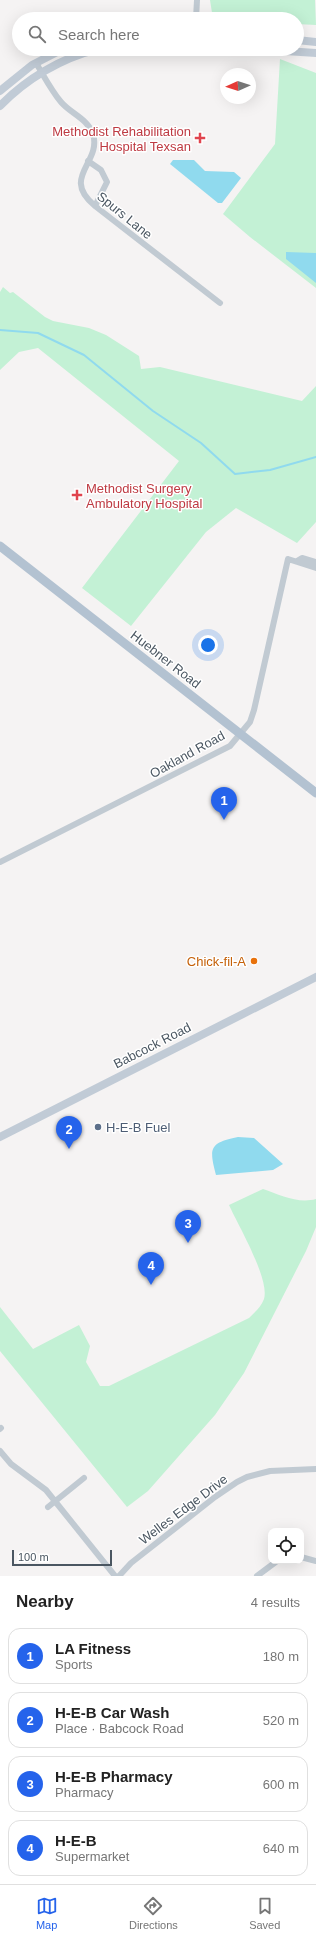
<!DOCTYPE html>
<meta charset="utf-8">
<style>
body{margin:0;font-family:Arial,sans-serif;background:#f2f2f2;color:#222}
.controls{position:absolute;right:12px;bottom:12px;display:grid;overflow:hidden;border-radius:8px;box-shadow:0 4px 16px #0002}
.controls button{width:36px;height:36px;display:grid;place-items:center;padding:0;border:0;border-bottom:1px solid #e0e0e0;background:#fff;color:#222;font:20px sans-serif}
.compass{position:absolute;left:220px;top:68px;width:36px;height:36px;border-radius:50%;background:#fff;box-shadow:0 4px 16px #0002;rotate:267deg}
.scale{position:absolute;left:12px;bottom:10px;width:100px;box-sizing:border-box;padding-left:4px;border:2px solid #4a5661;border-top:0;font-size:11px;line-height:14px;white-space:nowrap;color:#4a5661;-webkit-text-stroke:3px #fff;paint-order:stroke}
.you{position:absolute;left:208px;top:645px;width:14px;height:14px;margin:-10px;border:3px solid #fff;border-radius:50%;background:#1a73e8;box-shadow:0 0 0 6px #1a73e833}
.badge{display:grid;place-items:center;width:26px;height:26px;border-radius:50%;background:#2563eb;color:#fff;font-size:13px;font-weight:700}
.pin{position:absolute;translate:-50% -33px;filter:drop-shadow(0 1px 2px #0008)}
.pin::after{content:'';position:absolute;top:21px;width:14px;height:12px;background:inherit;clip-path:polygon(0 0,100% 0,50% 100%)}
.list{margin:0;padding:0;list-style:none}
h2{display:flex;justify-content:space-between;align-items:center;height:52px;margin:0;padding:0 16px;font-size:17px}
h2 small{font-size:13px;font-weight:400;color:#767676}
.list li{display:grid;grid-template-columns:26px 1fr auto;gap:12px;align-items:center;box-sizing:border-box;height:56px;margin:0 8px 8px;padding:0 8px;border:1px solid #e0e0e0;border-radius:12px}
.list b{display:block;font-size:15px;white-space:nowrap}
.list p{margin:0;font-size:13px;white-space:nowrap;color:#767676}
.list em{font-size:13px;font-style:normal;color:#767676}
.icon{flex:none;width:22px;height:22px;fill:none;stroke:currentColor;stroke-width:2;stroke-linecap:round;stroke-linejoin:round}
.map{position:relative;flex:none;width:316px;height:1576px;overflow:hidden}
.search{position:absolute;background:#fff;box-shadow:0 4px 16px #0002;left:12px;right:12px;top:12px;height:44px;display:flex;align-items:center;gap:10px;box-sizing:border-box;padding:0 14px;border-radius:22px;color:#767676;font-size:15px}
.sheet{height:308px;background:#fff}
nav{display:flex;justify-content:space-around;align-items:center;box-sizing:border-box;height:56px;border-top:1px solid #e0e0e0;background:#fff;font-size:11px;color:#767676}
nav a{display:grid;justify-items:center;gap:2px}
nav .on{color:#2563eb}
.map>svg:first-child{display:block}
.green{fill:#c3f1d5}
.water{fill:#90daee}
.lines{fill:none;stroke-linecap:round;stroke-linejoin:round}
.stream{stroke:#90daee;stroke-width:2}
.street{stroke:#c1cad2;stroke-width:6}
.secondary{stroke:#c1cbd6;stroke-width:8}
.primary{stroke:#b3c2d1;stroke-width:9}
.health-dot{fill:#e0444e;stroke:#fff;stroke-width:1.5}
.food-dot{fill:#e8710a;stroke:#fff;stroke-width:1.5}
.service-dot{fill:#5c6f8a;stroke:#fff;stroke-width:1.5}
.labels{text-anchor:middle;stroke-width:3;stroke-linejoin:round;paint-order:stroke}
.health-label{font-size:13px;fill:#be3a42;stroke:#fff;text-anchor:end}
.street-label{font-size:13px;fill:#4a5661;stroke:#fff}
.food-label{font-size:13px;fill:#c56008;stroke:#fff;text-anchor:end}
.service-label{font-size:13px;fill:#4e5e75;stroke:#fff;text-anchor:start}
</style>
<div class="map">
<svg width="316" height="1576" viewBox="0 0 316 1576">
<rect width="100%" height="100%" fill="#f5f3f3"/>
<path class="green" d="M210,0H315L316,25L297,24V19H213Z
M280,59L316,73V288L250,237L223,214L275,144Z
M3,287L10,293L13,292L45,317L53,321L89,328L106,335L139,356L141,369L160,367L302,401L316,386V522L297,543L236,508L206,532L131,626L82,588L179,461L38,348L19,352L0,370V292Z
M263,1189C280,1195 298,1204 316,1199V1227L306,1251L244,1373L215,1415L148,1491L127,1507L0,1351V1307L33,1349L79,1325L90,1346L86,1362L100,1386H109L249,1318C255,1312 261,1307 264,1299C270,1279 238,1225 229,1205Z"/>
<path class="water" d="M173,160H194L205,171L234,172L241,178L222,203H218L170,164Z
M286,252L316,253V283L286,259Z
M238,1137L254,1138L283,1164L273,1170L216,1175C209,1148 209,1143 238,1137Z"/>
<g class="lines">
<path class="stream" d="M0,330L38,333L84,355L153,411L201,443L235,474L270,470L316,457"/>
<path class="street" d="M196,19L197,0
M36,63C44,76 51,90 61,102C70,113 88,119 93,134C102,163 60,177 95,206L220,303
M88,161L101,170L107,182L95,206
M297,561L302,558L316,562
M0,862L230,746L250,722L254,710L288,559L316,568
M0,1429L1,1428
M0,1451L11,1464L46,1490L115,1576
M48,1507L84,1478
M301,1557L316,1561
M119,1576L131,1563L215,1497L237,1482L247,1477L270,1471L316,1469
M257,1576L277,1561"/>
<path class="secondary" d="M297,40L316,42
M255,49L316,53
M0,91L32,65L63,49
M0,106C26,79 61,58 98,49
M0,1137L316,977"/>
<path class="primary" d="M0,546L316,793"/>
</g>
<g class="health-dot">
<path d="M198 132h4v4h4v4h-4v4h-4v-4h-4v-4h4z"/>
<path d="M75 489h4v4h4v4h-4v4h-4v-4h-4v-4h4z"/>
</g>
<circle class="food-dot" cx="254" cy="961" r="4"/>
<circle class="service-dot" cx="98" cy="1127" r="4"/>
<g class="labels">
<g class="health-label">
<text x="191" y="136">Methodist Rehabilitation<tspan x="191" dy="15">Hospital Texsan</tspan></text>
<text x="86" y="493" text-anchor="start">Methodist Surgery<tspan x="86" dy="15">Ambulatory Hospital</tspan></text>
</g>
<g class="street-label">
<text transform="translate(125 215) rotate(39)" y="5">Spurs Lane</text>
<text transform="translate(166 659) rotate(38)" y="5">Huebner Road</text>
<text transform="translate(187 754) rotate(-29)" y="5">Oakland Road</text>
<text transform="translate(152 1045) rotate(-27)" y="5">Babcock Road</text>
<text transform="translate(183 1509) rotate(-37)" y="5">Welles Edge Drive</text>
</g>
<g class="food-label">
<text x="246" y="966">Chick-fil-A</text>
</g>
<g class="service-label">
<text x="106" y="1132">H-E-B Fuel</text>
</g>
</g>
</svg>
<div class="controls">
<button><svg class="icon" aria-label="locate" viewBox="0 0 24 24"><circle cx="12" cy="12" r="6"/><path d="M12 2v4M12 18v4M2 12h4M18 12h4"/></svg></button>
</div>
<svg class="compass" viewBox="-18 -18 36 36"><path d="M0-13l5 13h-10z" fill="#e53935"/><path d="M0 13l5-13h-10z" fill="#767676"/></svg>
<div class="scale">100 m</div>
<div class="you"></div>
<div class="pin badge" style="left:224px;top:820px">1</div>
<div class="pin badge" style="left:69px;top:1149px">2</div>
<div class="pin badge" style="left:188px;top:1243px">3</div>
<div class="pin badge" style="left:151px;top:1285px">4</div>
<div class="search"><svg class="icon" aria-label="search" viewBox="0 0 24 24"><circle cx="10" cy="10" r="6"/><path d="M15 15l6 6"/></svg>Search here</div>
</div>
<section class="sheet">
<h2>Nearby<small>4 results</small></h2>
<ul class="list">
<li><span class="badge">1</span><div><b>LA Fitness</b><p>Sports</p></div><em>180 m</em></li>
<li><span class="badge">2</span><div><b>H-E-B Car Wash</b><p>Place · Babcock Road</p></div><em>520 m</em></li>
<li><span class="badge">3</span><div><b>H-E-B Pharmacy</b><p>Pharmacy</p></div><em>600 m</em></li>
<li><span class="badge">4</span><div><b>H-E-B</b><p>Supermarket</p></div><em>640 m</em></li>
</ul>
</section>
<nav>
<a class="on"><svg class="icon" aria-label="map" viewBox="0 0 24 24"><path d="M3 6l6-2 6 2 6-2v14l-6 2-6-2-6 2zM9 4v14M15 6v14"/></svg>Map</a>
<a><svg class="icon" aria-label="directions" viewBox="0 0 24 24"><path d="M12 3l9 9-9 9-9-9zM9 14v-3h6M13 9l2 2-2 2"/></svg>Directions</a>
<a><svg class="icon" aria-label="saved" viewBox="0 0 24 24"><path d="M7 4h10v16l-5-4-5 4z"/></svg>Saved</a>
</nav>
